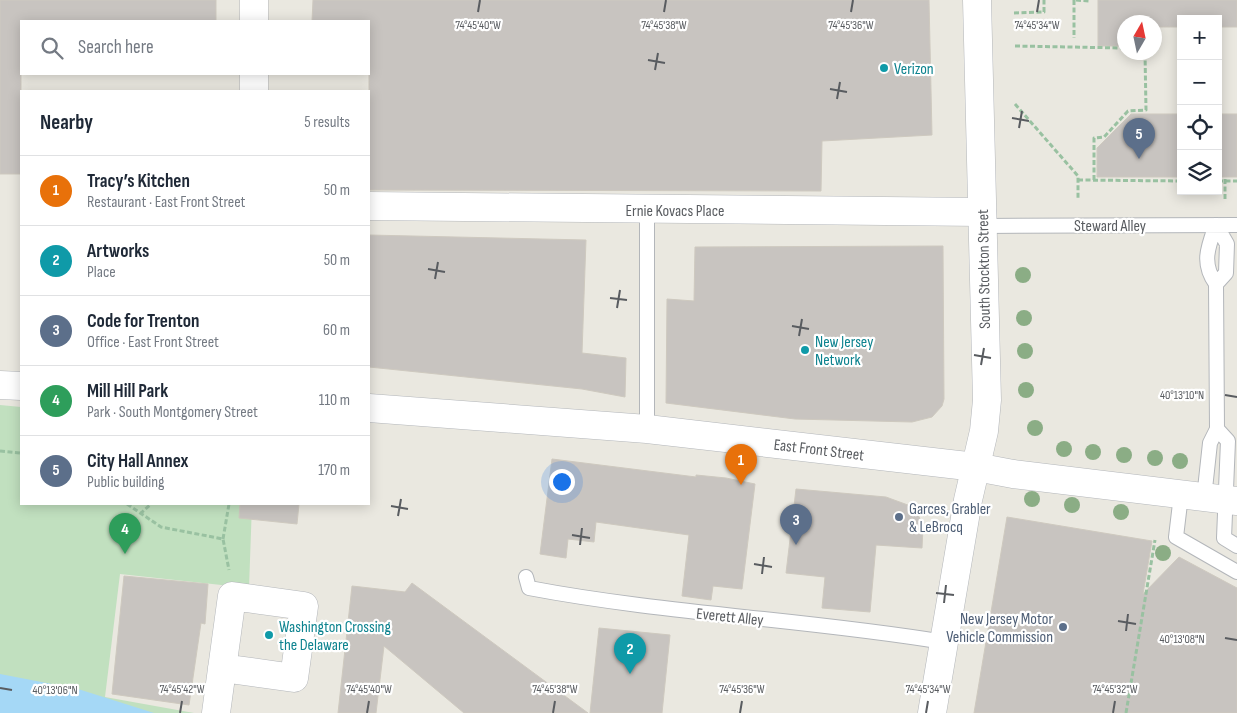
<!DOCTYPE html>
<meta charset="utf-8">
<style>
body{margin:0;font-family:"Sofia Sans Condensed",sans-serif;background:#f6f6f7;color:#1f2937}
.controls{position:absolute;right:15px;top:15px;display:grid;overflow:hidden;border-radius:0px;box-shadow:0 2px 12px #0003}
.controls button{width:45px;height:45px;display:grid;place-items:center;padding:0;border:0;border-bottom:1px solid #e0e1e3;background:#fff;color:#1f2937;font:25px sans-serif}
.compass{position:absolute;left:1117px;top:15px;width:45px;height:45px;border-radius:50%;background:#fff;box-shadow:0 2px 12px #0003;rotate:9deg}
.you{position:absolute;left:561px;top:481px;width:18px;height:18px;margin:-12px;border:4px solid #fff;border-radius:50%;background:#1a73e8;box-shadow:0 0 0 8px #1a73e833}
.badge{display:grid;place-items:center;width:32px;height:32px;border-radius:50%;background:#2563eb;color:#fff;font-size:16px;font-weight:700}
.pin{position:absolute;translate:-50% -41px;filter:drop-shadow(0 1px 2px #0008)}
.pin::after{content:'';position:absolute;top:26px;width:18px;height:15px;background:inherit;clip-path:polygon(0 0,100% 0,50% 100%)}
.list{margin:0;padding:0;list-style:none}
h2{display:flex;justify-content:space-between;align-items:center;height:65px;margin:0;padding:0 20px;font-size:21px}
h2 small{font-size:16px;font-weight:400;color:#747a83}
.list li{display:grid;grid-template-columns:32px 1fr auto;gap:15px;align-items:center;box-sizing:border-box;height:70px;padding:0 20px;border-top:1px solid #e0e1e3}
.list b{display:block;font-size:19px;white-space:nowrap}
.list p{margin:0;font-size:16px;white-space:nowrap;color:#747a83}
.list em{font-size:16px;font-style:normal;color:#747a83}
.icon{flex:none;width:28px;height:28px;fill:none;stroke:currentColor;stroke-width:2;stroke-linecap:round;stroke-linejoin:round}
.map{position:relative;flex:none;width:1237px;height:713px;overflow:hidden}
.search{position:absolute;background:#fff;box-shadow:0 2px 12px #0003;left:20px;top:20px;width:350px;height:55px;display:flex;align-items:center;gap:12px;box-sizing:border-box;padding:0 18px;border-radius:0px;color:#747a83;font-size:19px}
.panel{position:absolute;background:#fff;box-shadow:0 2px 12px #0003;left:20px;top:90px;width:350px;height:415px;border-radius:0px}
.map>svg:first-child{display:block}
.green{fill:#c1e0bf}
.water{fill:#a5d8f6}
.building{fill:#c8c4c0;stroke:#cec9bf}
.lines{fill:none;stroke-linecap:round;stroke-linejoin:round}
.service-casing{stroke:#b3b6ba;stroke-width:16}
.minor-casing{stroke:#b3b6ba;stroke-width:29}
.tertiary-casing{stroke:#b3b6ba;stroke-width:29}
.path{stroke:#99c1a1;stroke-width:3;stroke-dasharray:5 2.5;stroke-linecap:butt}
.service{stroke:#fff;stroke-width:14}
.minor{stroke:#fff;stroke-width:28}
.tertiary{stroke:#fff;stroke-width:28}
.tree{fill:#8bad85}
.ticks{fill:none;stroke:#595c60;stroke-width:2}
.culture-dot{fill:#0f9aa8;stroke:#fff;stroke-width:2}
.service-dot{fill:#5c6f8a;stroke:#fff;stroke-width:2}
.labels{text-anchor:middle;stroke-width:4.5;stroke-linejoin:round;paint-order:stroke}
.culture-label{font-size:16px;fill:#0d838f;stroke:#fff;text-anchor:start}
.street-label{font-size:16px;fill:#595c60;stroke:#fff}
.service-label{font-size:16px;fill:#4e5e75;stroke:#fff;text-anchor:start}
.ticks-label{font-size:12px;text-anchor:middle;fill:#595c60;stroke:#fff;stroke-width:4.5;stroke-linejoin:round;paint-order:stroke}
</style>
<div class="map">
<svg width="1237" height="713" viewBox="0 0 1237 713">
<rect width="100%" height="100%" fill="#eae8e0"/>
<path class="green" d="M0,405L21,407V504H252L249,588L120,574L105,697L194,713H0Z"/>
<path class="water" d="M0,674L78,689L154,713H0Z"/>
<path class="building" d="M0,0H216V21H21V174H0Z
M313,0H929L932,135L822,141L821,191L369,190V21H312Z
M1098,0H1237V27H1218V19H1181V27H1154V22H1124V46H1098Z
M1131,114H1181V177H1097V148Z
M1218,114H1237V177H1218Z
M369,235L586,240L582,353L626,358L625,397L582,389L369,367Z
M943,246L944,399L942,406L932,417L912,422L795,419L666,403L667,299L694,301L695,247Z
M552,459L696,477V475L726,478L755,484L742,589L713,586L711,600L682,596L689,535L596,522L594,542L568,539L566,558L540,554Z
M796,489L886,497L916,508L923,527L922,548L876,545L870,612L822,608L825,577L786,573Z
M240,504H299L297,524L239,518Z
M1007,517L1152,541L1143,594L1179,557L1237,588V713H974Z
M124,576L208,584L205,624L201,623L189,705L112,694Z
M412,583L588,713H464L384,646L376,713H338L352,586L405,592Z
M599,628L670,635L662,713H590Z"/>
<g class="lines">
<g class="service-casing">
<path id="service" d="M1216,225L1227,244L1226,273L1216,284
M982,226L1237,225
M647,429V210
M1217,429L1228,441L1224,538L1237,546
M1181,495L1176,537L1237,572
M1204,498L1210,443L1217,429L1216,284C1201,263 1208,247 1216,225
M526,577L529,588C666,614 806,619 944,642"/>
</g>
<g class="minor-casing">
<path id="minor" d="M254,0V21
M254,74V91
M369,206L982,212
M0,385L21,386
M369,408L647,429L976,467L1013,474L1237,501
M216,713L232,596L304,606L294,678L222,668"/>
</g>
<g class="tertiary-casing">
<path id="tertiary" d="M932,713L968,500L984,431L987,400L977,0"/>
</g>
<path class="path" d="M1074,0V38
M1076,0L1089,1
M1014,13L1044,12V0
M1015,46L1124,48
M1015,104L1078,176V200
M1078,180L1181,181
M1094,180V138L1104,137L1128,111L1146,110L1145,52
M1218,181H1237
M1225,199V177
M0,451L21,453
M127,504L161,527L223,539L229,570
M140,514L151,504
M223,539L229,504
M1126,713L1155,540"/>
<use href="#service" class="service"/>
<use href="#minor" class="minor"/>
<use href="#tertiary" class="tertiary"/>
</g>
<g class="tree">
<circle cx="1023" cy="275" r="8"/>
<circle cx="1024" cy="318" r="8"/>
<circle cx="1025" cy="351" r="8"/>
<circle cx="1026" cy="390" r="8"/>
<circle cx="1035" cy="428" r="8"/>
<circle cx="1064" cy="449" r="8"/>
<circle cx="1093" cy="452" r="8"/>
<circle cx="1124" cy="455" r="8"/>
<circle cx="1155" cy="458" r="8"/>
<circle cx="1180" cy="461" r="8"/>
<circle cx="1032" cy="499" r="8"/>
<circle cx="1072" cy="505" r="8"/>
<circle cx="1121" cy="512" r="8"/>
<circle cx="1163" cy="553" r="8"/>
</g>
<path class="ticks" d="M478,12L480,0M664,12L666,0M851,12L853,0M1037,12L1039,0M648,60L665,63M655,70L658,53M830,89L847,92M837,99L840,82M1012,118L1029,121M1019,128L1022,111M428,269L445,272M435,279L438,262M610,298L627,300M617,308L620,290M792,326L809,329M799,336L802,319M974,355L991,358M981,365L984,348M1225,395L1237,397M391,506L408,509M398,516L401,499M572,535L590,538M580,545L582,528M754,564L772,567M762,574L764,557M936,593L954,595M944,603L946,585M1118,621L1136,624M1126,631L1128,614M1225,638L1237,640M0,688L12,690M180,713L182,701M367,713L369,701M553,713L555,701M740,713L742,701M926,713L928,701M1113,713L1115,701"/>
<g class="culture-dot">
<circle cx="884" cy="68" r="5"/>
<circle cx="805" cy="350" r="5"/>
<circle cx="269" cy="635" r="5"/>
</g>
<g class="service-dot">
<circle cx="899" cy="517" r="5"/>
<circle cx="1063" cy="627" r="5"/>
</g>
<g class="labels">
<g class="culture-label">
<text x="894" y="74">Verizon</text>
<text x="815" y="347">New Jersey<tspan x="815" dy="18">Network</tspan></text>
<text x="279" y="632">Washington Crossing<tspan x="279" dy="18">the Delaware</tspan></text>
</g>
<g class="street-label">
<text x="675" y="216">Ernie Kovacs Place</text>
<text x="1110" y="231">Steward Alley</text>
<text transform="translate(983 269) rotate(-91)" y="6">South Stockton Street</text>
<text transform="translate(819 449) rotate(7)" y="6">East Front Street</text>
<text transform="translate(730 616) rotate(6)" y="6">Everett Alley</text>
</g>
<g class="service-label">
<text x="909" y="514">Garces, Grabler<tspan x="909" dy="18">&amp; LeBrocq</tspan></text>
<text x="1053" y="624" text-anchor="end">New Jersey Motor<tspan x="1053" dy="18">Vehicle Commission</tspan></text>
</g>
</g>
<g class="ticks-label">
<text x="478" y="29">74°45'40"W</text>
<text x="664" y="29">74°45'38"W</text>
<text x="851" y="29">74°45'36"W</text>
<text x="1037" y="29">74°45'34"W</text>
<text x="1182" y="399">40°13'10"N</text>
<text x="1182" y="643">40°13'08"N</text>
<text x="182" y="693">74°45'42"W</text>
<text x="369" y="693">74°45'40"W</text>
<text x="555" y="693">74°45'38"W</text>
<text x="742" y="693">74°45'36"W</text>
<text x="928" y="693">74°45'34"W</text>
<text x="1115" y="693">74°45'32"W</text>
<text x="55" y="694">40°13'06"N</text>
</g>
</svg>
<div class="controls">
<button>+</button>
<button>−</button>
<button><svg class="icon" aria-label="locate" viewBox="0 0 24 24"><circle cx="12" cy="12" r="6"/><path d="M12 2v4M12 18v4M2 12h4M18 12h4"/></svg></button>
<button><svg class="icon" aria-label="layers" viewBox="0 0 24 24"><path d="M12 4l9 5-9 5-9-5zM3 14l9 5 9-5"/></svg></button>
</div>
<svg class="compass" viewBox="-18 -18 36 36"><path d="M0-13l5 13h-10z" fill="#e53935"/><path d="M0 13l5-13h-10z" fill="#747a83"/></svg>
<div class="you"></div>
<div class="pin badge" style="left:741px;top:485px;background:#e8710a">1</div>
<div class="pin badge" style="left:630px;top:674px;background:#0f9aa8">2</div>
<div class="pin badge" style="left:796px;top:545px;background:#5c6f8a">3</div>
<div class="pin badge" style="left:125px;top:554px;background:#2e9e5b">4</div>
<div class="pin badge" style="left:1139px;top:159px;background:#5c6f8a">5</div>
<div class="search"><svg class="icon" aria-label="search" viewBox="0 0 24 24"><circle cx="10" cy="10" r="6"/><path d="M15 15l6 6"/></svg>Search here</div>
<section class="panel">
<h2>Nearby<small>5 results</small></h2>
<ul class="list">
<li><span class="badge" style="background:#e8710a">1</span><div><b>Tracy’s Kitchen</b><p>Restaurant · East Front Street</p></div><em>50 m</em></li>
<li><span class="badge" style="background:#0f9aa8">2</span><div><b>Artworks</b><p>Place</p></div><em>50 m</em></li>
<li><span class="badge" style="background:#5c6f8a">3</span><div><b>Code for Trenton</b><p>Office · East Front Street</p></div><em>60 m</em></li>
<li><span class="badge" style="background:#2e9e5b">4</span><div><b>Mill Hill Park</b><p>Park · South Montgomery Street</p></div><em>110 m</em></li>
<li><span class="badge" style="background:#5c6f8a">5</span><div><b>City Hall Annex</b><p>Public building</p></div><em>170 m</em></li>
</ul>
</section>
</div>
